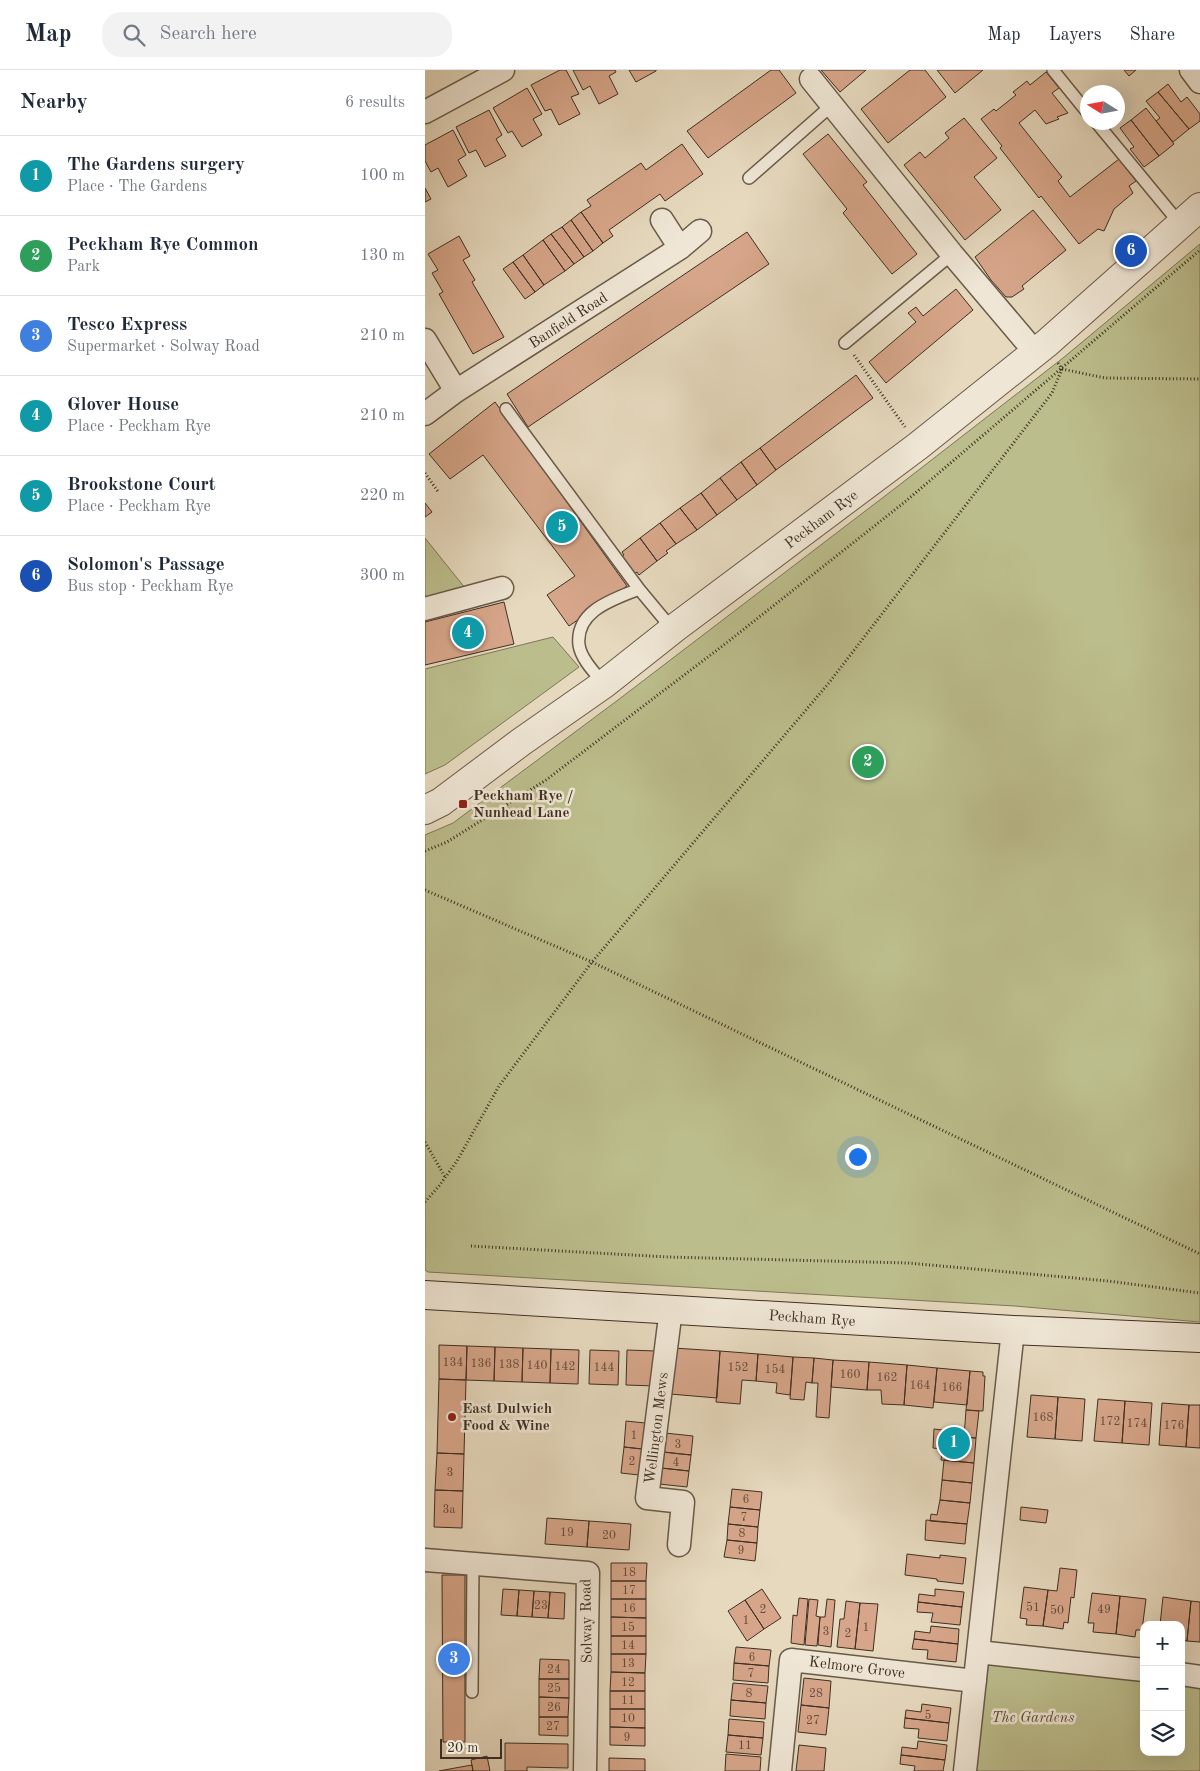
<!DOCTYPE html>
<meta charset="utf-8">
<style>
body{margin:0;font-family:"Old Standard TT",serif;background:#f2f2f3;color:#1f2937}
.controls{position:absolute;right:15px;bottom:15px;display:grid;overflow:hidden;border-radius:10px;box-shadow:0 5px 20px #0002}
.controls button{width:45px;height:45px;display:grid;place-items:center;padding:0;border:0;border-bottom:1px solid #e0e1e3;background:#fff;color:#1f2937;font:25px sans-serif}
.compass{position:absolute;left:655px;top:15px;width:45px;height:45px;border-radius:50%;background:#fff;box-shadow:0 5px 20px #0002;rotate:281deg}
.scale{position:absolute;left:15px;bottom:12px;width:62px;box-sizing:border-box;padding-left:5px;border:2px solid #3f2f22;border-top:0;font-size:14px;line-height:18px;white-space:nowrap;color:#3f2f22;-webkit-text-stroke:4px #efe6d5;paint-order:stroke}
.you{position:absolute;left:432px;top:1086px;width:18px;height:18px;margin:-12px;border:4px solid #fff;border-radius:50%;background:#1a73e8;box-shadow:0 0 0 8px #1a73e833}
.badge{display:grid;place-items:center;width:32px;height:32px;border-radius:50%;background:#b45309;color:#fff;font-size:16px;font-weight:700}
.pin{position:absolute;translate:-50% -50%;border:2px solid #fff;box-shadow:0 1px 5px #0006}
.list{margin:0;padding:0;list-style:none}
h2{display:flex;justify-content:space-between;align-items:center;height:65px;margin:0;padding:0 20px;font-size:21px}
h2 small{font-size:16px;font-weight:400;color:#747a83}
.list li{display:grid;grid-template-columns:32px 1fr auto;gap:15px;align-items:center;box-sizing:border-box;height:80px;padding:0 20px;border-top:1px solid #e0e1e3}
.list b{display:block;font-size:19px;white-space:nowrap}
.list p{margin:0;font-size:16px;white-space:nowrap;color:#747a83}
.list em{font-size:16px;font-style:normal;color:#747a83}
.icon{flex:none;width:28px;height:28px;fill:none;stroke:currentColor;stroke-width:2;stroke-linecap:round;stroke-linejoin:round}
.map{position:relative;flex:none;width:775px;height:1701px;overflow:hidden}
header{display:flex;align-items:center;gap:30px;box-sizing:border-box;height:70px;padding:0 25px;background:#fff;border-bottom:1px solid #e0e1e3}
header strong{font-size:24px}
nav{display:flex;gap:28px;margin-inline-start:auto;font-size:18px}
.search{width:350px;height:45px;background:#f2f2f3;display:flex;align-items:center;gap:12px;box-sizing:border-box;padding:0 18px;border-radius:20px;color:#747a83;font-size:19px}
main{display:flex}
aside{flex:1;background:#fff}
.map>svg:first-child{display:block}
.green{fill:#bcbd8c;stroke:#7e7657}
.building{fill:#d7a68a;stroke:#3f2f22}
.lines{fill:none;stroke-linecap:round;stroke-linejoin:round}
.service-casing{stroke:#695a49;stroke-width:14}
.minor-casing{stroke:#695a49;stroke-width:25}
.tertiary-casing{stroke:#695a49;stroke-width:30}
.secondary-casing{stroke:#3f2f22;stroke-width:30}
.path{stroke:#3f2f22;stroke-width:3;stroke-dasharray:1 2.5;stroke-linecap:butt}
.service{stroke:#efe6d5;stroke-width:11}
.minor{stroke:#efe6d5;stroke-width:22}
.tertiary{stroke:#efe6d5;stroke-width:28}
.secondary{stroke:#efe6d5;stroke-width:28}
.poi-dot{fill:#8f2418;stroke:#efe6d5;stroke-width:2}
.labels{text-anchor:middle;stroke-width:5;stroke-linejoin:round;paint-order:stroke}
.number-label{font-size:12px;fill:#654d3c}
.street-label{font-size:15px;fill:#3f2f22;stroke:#efe6d5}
.poi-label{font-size:15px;font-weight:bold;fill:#3f2f22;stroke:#efe6d5;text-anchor:start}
.park-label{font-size:15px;font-style:italic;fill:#584b37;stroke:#efe6d5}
</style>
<header>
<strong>Map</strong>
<div class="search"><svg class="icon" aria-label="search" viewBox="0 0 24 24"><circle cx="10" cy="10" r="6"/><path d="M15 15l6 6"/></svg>Search here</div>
<nav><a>Map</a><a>Layers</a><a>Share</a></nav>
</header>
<main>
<aside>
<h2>Nearby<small>6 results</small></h2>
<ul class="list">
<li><span class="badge" style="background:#0f9aa8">1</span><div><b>The Gardens surgery</b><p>Place · The Gardens</p></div><em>100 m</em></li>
<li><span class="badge" style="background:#2e9e5b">2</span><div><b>Peckham Rye Common</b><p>Park</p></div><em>130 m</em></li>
<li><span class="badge" style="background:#3f7fe0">3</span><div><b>Tesco Express</b><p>Supermarket · Solway Road</p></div><em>210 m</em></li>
<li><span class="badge" style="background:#0f9aa8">4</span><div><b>Glover House</b><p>Place · Peckham Rye</p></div><em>210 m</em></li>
<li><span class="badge" style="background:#0f9aa8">5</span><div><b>Brookstone Court</b><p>Place · Peckham Rye</p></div><em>220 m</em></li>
<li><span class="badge" style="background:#1a4fb4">6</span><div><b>Solomon's Passage</b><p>Bus stop · Peckham Rye</p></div><em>300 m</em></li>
</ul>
</aside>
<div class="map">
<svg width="775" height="1701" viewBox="0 0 775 1701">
<rect width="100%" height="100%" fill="#e6d9be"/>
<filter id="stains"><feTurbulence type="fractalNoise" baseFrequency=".004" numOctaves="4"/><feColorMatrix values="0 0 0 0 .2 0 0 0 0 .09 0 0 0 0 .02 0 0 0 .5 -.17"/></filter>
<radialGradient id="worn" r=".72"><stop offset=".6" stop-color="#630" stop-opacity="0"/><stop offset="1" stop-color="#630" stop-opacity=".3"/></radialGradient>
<path class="green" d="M775,174V1252L590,1236L3,1202L0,1200V765L28,753L193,630L473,416L638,288Z
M0,468L40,518L0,527Z
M128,567L154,597L20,695L0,704V599Z
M560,1588L719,1606V1682H756V1610L775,1612V1701H547Z"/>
<path class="building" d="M135,0H141L154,24L146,27L155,44L134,55L126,39L120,41L106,15Z
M148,0H190L191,2L184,6L193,24L174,34L165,16L158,20Z
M204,0H231V1L211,12Z
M346,0H354L371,23L283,88L262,61Z
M396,0H441L415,22Z
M485,0H500L521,27L463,73L436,39Z
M512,0H558L530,23Z
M699,0H711L704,6Z
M621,2L634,18L627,23L643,43L632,47L634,49L621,54L610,40L594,53L637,107L633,111L645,127L694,89L711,111L704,116L708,123L689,139L679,161L673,159L654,174L616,126L614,128L575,78L577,76L556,49L569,39L571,41L591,25L588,22L602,11L605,15Z
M743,14L756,32L762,27L775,44V51L764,59L733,22Z
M102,18L117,44L108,49L117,65L97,77L87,61L83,63L68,38Z
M733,22L764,59L748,72L731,51L735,48L721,31Z
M721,38L749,74L734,86L706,50Z
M64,40L77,65L71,69L81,86L60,97L51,80L44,83L31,57Z
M539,48L572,88L549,107L576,140L540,170L479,95L495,82L500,88L524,68L520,63Z
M706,50L734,86L719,97L705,79L709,77L695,58Z
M28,60L41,85L33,90L42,106L23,117L13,98L6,102L0,91V75Z
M403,64L442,112L438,115L492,184L467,204L418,143L422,139L378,84Z
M257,74L278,104L240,131L235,124L184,160L188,166L178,173L156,142L166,136L162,130L216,93L221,100Z
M0,118L6,129L0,132Z
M608,140L641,180L597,216L599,219L587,227H581L566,210L550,187Z
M156,142L178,173L168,181L146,150Z
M146,150L168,181L159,187L137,157Z
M137,157L159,187L149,194L126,164Z
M322,162L344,194L103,357L82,324Z
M126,164L149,194L140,201L118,170Z
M34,166L45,186L38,190L50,210L47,212L79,267L48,284L14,224L18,222L7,203L13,200L3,184Z
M118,170L140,201L119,215L98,185Z
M98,185L119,215L110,222L88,192Z
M88,192L110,222L100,229L78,199Z
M531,219L548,240L461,313L444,292L491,252L483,243L491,237L498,246Z
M431,305L448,328L351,400L335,378Z
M70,332L202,516L144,556L122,525L150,506L58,385L25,409L4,384Z
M335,378L351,400L332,415L316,392Z
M316,392L332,415L312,430L295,408Z
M295,408L312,430L292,445L276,423Z
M276,423L292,445L272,460L255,438Z
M0,433L7,442L0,447Z
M255,438L272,460L251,474L235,453Z
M235,453L251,474L241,481L243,483L232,491L215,468Z
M215,468L232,491L214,505L212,502L208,505L195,487L199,485L197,482Z
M79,532L89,574L0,595V552Z
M14,1275L42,1276L41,1310L14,1309Z
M42,1276L70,1277L69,1311L41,1310Z
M70,1277L98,1278L97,1312L69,1311Z
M98,1278L126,1279L125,1313L97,1312Z
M248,1278L295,1281L292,1328L245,1324Z
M126,1279L154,1280L153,1314L125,1313Z
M165,1280L194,1281L193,1315L164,1314Z
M202,1280L231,1281L230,1316L201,1315Z
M295,1281L333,1284L331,1311L317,1310L315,1334L291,1332Z
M333,1284L368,1287L365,1325L351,1323L352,1313L331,1311Z
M368,1287L389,1288L387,1313L381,1312L379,1330L365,1329Z
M389,1288L408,1290L404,1348L391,1347L393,1313H387Z
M408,1290L444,1292L442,1320L406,1317Z
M444,1292L482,1295L479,1335L457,1334L456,1320H442Z
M482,1295L512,1298L508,1338L479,1335Z
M512,1298L545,1301L542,1335L509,1332Z
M545,1301L558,1302V1306H560L558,1341L541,1340Z
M14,1309L41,1310L39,1384L12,1383Z
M606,1325L633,1327L630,1369L602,1367Z
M633,1327L660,1329L657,1371L630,1369Z
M673,1329L700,1331L697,1373L669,1371Z
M700,1331L727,1333L724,1375L697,1373Z
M737,1333L764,1335L761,1377L734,1375Z
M764,1335H775V1378L761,1377Z
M541,1340L554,1341L551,1368L539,1367Z
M201,1351L220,1353L217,1379L199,1377Z
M509,1359L526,1361L525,1366L551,1368L549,1393L516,1390L517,1379L508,1378Z
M240,1363L268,1366L266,1385L238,1382Z
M199,1377L217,1379L214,1405L196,1403Z
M238,1382L266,1385L264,1401L236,1398Z
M12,1383L39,1384L38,1421L10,1420Z
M519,1390L549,1393L547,1413L517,1410Z
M236,1398L264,1401L262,1417L234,1414Z
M517,1410L547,1413L545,1433L515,1430Z
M307,1419L337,1422L335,1440L305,1437Z
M10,1420L38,1421L37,1458L9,1457Z
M515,1430L545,1433L542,1454L505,1451L506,1444L512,1445Z
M305,1437L335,1440L333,1457L303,1454Z
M596,1437L623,1440L621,1453L595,1450Z
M122,1448L164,1451L162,1477L120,1474Z
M501,1450L542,1454L540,1474L500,1470Z
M164,1451L206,1454L204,1480L162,1477Z
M303,1454L333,1457L332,1473L302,1470Z
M302,1470L332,1473L330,1491L299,1487Z
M482,1484L515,1488V1485L541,1488L538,1514L512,1511V1509L480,1505Z
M186,1493H222L221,1511H186Z
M635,1498L652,1500L649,1528L646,1527L643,1553L639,1552L638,1559L618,1556L623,1520L632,1521Z
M17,1505H40V1672H18Z
M186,1511H221V1529H186Z
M599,1517L623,1520L618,1556L601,1555L602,1549L595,1548Z
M78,1519L94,1520L92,1546L76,1545Z
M337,1519L356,1548L339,1559L320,1530Z
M510,1519L539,1522L537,1537L493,1532L494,1524L510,1526Z
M94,1520L109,1521L107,1547L92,1546Z
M109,1521L125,1522L123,1548L107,1547Z
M125,1522L140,1523L139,1549L123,1548Z
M667,1523L695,1526L691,1564L668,1562L669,1553H663Z
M695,1526L721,1529L717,1560H711L710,1567L691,1564Z
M738,1527L766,1531L762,1571L756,1570V1555H735Z
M374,1528L383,1529L379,1575L366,1573L368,1545L372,1546Z
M186,1529H221V1548L186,1547Z
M384,1529L393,1530L391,1546L395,1547L392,1576L380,1575Z
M402,1529L410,1530L406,1577L393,1575L395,1547H400Z
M320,1530L339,1559L322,1571L303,1541Z
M421,1531L435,1533L430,1579L412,1577L415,1549H419Z
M766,1531L775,1532V1572L762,1571Z
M493,1532L537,1537L535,1555L506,1552L508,1543L492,1542Z
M435,1533L453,1534L448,1581L430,1579Z
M186,1547L221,1548V1566H186Z
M506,1556L534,1559L533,1574L489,1569L490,1561L505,1563Z
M186,1566H221V1584H186Z
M489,1569L533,1574L531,1592L502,1589L503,1580L487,1579Z
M311,1577L346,1580L344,1596L309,1593Z
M186,1584H221L220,1603L186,1602Z
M115,1589L144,1590V1609H114Z
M309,1593L344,1596L343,1613L308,1610Z
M186,1602L220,1603V1621H185Z
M379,1608L406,1611L404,1638L376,1635Z
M114,1609H144V1628L114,1627Z
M308,1613L343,1616L341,1633L306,1630Z
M185,1621H220V1639H185Z
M114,1627L144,1628L143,1647H114Z
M306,1630L341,1633L340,1649L305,1646Z
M497,1634L526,1638L524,1653L480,1648L481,1640L496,1642Z
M376,1635L404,1638L401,1665L373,1662Z
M185,1639H220V1658L185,1657Z
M114,1647H143V1666L114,1665Z
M480,1648L524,1653L522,1671L493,1668L494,1659L479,1658Z
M304,1649L339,1652L338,1668L303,1665Z
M185,1657L220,1658V1676L185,1675Z
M303,1665L338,1668L336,1685L301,1682Z
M493,1671L522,1675L520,1690L476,1685L477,1677L492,1679Z
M80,1673L143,1674V1698L102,1697V1701H80Z
M374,1675L401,1678L399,1701H371Z
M301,1684L336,1687L335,1701H300Z
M476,1685L520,1690L518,1701H489L490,1696L475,1694Z
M62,1686L65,1701H48L46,1690Z
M184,1688L220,1689V1701H184Z
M47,1695L48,1701H14L30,1698Z"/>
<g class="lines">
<g class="service-casing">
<path id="service" d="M628,0L662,42
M671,52L756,155
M324,108L407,35
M420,273L527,184
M81,339L214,519
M179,614C170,603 156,589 154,575C150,540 190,529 214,519L248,560
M47,1622L48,1493"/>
</g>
<g class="minor-casing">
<path id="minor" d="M766,0L775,12
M386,9L527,184L610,282
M0,42L78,0
M237,150L255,178
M0,270L31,321
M0,344L31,321L255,178L275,161
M0,539L77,518
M246,1239L222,1428L258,1432L254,1475
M0,1490L163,1503L160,1701
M553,1582L719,1600
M756,1604L775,1607
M355,1701L366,1590L550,1611
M540,1701L588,1260"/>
</g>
<g class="tertiary-casing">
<path id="tertiary" d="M0,740L16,732L96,672L179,614L251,557L493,376L622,273L775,137"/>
</g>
<g class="secondary-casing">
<path id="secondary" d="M0,1225L588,1260L775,1268"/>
</g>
<path class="path" d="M429,285L480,357
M633,293L637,299L680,308L775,309
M0,403L14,423
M0,781L22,772L121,710L300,574L481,431L775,180
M0,820L167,892L775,1184
M0,1072L20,1107
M0,1132L14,1116L32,1091L74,1016L167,892L403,614L627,323L637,299
M46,1176L243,1187L483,1193L683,1211L775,1223"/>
<use href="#service" class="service"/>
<use href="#minor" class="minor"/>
<use href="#tertiary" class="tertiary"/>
<use href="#secondary" class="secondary"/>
</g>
<g class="poi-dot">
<rect x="33" y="729" width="10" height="10" rx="2.5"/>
<circle cx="27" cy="1347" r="5"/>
</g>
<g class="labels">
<g class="number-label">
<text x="28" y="1296">134</text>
<text x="56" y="1297">136</text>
<text x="84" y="1298">138</text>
<text x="112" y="1299">140</text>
<text x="140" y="1300">142</text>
<text x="179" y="1301">144</text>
<text x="313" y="1301">152</text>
<text x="350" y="1303">154</text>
<text x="425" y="1308">160</text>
<text x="462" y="1311">162</text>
<text x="495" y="1319">164</text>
<text x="527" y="1321">166</text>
<text x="618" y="1351">168</text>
<text x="685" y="1355">172</text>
<text x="712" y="1357">174</text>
<text x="749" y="1359">176</text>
<text x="209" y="1369">1</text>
<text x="253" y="1378">3</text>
<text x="207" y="1395">2</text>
<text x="251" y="1396">4</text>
<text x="25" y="1406">3</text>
<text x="321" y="1433">6</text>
<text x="24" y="1443">3a</text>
<text x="319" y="1451">7</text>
<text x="142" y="1466">19</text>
<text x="317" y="1467">8</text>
<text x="184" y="1469">20</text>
<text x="316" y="1484">9</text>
<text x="204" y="1506">18</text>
<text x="204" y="1524">17</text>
<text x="116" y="1539">23</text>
<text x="608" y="1541">51</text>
<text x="204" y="1542">16</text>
<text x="338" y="1543">2</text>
<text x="679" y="1543">49</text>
<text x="632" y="1544">50</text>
<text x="321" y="1554">1</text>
<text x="203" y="1561">15</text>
<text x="441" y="1561">1</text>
<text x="401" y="1565">3</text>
<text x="423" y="1567">2</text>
<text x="203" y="1579">14</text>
<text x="327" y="1591">6</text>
<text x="203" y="1597">13</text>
<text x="129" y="1603">24</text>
<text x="326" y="1607">7</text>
<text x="203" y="1616">12</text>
<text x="129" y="1622">25</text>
<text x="324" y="1627">8</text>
<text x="391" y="1627">28</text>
<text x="203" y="1634">11</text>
<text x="129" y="1641">26</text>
<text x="503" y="1649">5</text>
<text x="203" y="1652">10</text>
<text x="388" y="1654">27</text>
<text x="128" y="1660">27</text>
<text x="202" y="1671">9</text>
<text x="320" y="1679">11</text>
</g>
<g class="street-label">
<text transform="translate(143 250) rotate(-33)" y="5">Banfield Road</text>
<text transform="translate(396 449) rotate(-37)" y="5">Peckham Rye</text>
<text transform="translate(387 1248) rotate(4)" y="5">Peckham Rye</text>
<text transform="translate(231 1358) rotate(-83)" y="5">Wellington Mews</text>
<text transform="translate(161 1551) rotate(-91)" y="5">Solway Road</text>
<text transform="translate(432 1597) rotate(7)" y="5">Kelmore Grove</text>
</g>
<g class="poi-label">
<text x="48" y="730">Peckham Rye /<tspan x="48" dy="17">Nunhead Lane</tspan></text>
<text x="37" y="1343">East Dulwich<tspan x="37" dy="17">Food &amp; Wine</tspan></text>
</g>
<g class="park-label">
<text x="608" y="1652">The Gardens</text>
</g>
</g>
<rect width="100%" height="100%" filter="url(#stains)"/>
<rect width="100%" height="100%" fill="url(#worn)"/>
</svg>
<div class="controls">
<button>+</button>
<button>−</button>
<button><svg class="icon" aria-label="layers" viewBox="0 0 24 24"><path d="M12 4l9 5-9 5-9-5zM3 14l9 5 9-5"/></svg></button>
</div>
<svg class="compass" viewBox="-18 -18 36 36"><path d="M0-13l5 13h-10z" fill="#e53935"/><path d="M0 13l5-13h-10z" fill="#747a83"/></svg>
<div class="scale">20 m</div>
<div class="you"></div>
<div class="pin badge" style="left:529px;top:1373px;background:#0f9aa8">1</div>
<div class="pin badge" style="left:443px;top:692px;background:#2e9e5b">2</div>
<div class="pin badge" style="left:29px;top:1589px;background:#3f7fe0">3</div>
<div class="pin badge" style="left:43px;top:563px;background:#0f9aa8">4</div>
<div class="pin badge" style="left:137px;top:457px;background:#0f9aa8">5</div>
<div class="pin badge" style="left:706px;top:181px;background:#1a4fb4">6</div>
</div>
</main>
